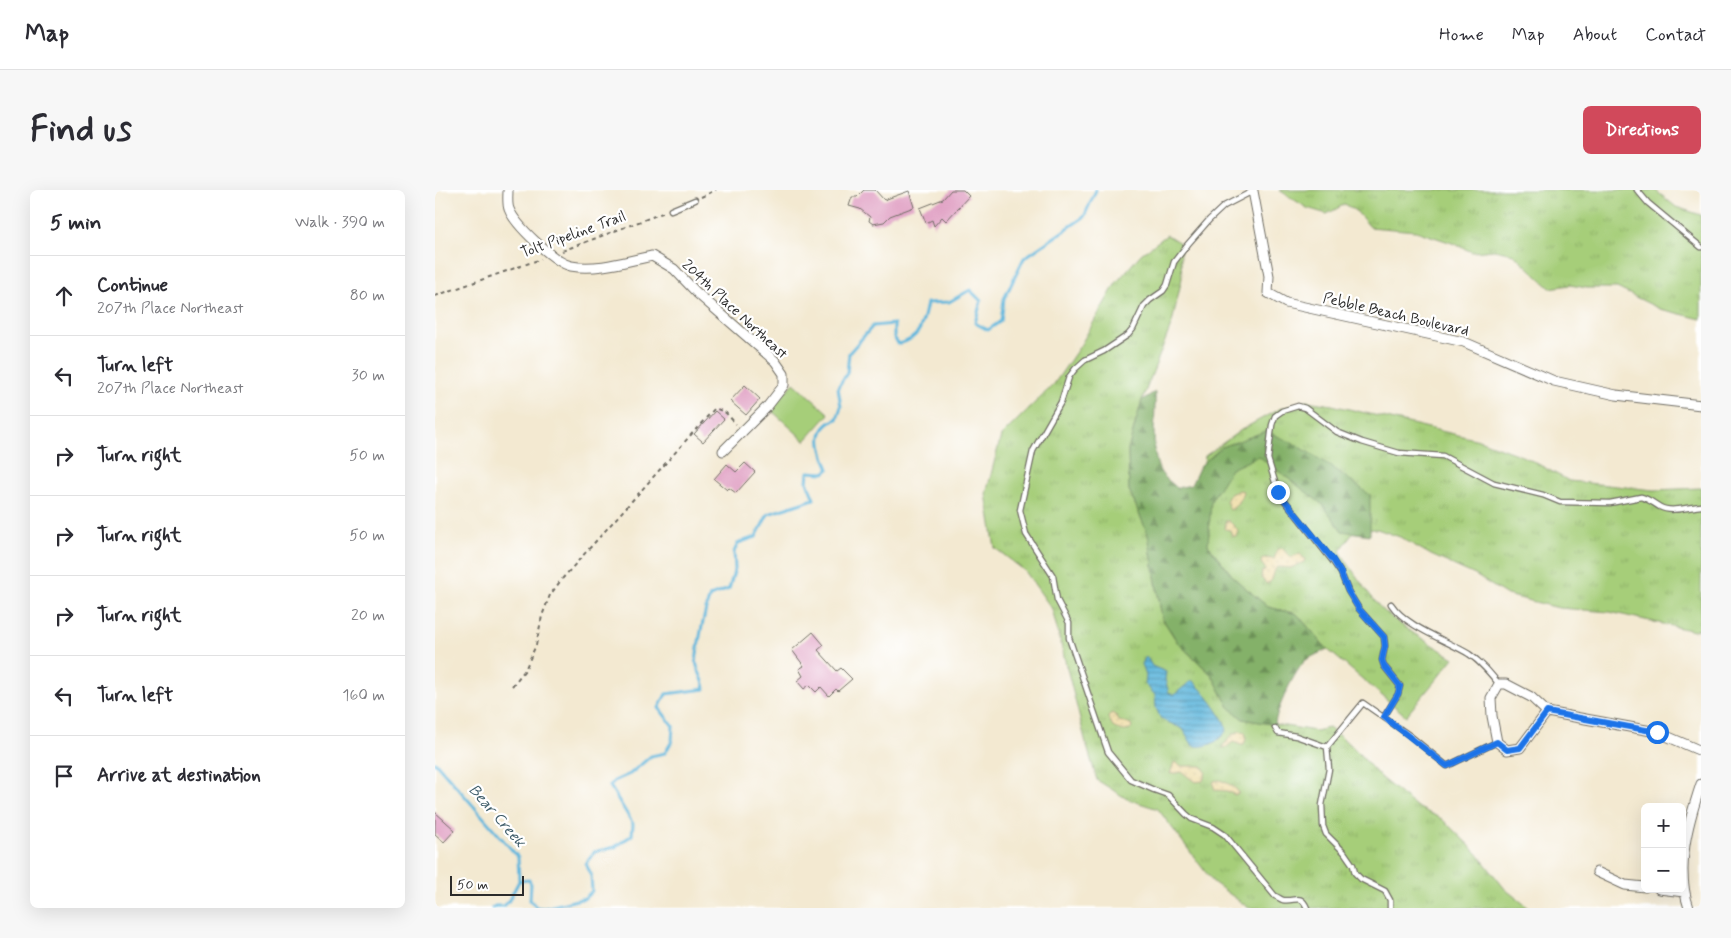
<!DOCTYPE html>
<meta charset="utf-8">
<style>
body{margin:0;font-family:Mynerve,sans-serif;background:#f7f7f7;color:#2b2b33}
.controls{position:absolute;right:15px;bottom:15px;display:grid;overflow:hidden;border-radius:8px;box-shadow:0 5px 20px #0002}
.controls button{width:45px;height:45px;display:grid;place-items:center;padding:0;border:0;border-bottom:1px solid #e1e1e2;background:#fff;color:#2b2b33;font:25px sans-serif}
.scale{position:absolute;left:15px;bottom:12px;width:74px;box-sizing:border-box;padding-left:5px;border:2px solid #2b2b2b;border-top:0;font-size:14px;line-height:18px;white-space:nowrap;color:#2b2b2b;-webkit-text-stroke:4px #fff;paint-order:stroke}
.stop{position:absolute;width:15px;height:15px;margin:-11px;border:4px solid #1a73e8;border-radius:50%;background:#fff}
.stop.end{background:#1a73e8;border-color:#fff;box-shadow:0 1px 5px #0008}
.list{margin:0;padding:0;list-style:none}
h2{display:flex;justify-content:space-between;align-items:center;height:65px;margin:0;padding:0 20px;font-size:21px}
h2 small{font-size:16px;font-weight:400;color:#7c7c81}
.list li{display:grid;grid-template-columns:32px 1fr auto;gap:15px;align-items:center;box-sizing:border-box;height:80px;padding:0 20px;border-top:1px solid #e1e1e2}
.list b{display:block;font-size:19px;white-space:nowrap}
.list p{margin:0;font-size:16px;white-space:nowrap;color:#7c7c81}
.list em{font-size:16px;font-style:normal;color:#7c7c81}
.icon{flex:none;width:28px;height:28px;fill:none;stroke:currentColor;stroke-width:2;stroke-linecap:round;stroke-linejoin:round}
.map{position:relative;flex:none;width:1266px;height:718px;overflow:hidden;border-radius:8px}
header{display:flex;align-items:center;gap:30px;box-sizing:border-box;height:70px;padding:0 25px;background:#fff;border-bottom:1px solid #e1e1e2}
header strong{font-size:24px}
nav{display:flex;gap:28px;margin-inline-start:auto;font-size:18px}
.intro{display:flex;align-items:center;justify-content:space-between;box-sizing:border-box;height:120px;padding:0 30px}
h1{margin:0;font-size:35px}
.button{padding:12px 22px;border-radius:8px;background:#d1495b;color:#fff;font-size:18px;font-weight:700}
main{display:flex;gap:30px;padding:0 30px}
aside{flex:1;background:#fff;border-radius:8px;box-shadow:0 5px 20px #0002}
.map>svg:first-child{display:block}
.grass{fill:url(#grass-tufts);stroke:#687c52}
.forest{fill:url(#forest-firs);stroke:#586e4a}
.sand{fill:url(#sand-dots);stroke:#8c8264}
.pitch{fill:#a6ce79;stroke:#687c52}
.water{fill:url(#water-rules);stroke:#467184}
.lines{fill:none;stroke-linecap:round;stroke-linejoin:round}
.stream{stroke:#60b7dd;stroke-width:3}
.building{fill:#df9cc1}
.service-casing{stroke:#716e65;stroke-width:7}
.minor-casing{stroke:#716e65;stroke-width:11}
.path{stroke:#716e65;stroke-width:2;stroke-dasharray:4 4;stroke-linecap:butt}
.service{stroke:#fff;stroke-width:4.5}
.minor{stroke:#fff;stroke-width:9}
.route{stroke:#1a73e8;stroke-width:6}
.labels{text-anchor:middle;stroke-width:4.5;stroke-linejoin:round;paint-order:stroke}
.street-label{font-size:15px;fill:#2b2b2b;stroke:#fff}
.water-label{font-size:16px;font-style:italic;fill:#3e5c69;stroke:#fff}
</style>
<header>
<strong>Map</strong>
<nav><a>Home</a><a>Map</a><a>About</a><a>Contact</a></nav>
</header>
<div class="intro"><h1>Find us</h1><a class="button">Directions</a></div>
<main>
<aside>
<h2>5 min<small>Walk · 390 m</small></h2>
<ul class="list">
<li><svg class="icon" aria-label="ahead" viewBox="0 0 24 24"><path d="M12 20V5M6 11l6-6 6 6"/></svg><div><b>Continue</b><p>207th Place Northeast</p></div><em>80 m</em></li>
<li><svg class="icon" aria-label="left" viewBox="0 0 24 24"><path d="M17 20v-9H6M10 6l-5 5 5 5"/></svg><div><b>Turn left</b><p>207th Place Northeast</p></div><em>30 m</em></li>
<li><svg class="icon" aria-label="right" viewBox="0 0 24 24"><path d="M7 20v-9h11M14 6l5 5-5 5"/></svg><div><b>Turn right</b></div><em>50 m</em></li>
<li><svg class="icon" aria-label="right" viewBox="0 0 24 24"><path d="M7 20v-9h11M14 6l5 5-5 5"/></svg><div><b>Turn right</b></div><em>50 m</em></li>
<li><svg class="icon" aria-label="right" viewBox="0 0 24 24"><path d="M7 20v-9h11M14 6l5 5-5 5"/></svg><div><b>Turn right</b></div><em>20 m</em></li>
<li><svg class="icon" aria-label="left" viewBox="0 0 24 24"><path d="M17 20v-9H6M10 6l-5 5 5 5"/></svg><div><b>Turn left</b></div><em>160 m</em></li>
<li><svg class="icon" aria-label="arrive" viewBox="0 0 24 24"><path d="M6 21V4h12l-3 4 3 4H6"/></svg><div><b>Arrive at destination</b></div></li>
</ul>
</aside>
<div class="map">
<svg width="1266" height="718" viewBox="0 0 1266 718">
<defs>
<pattern id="grass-tufts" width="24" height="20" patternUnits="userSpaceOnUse" patternTransform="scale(1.25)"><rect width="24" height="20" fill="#a6ce79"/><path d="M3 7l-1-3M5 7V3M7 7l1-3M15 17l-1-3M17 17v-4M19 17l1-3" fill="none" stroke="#8fb169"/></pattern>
<pattern id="forest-firs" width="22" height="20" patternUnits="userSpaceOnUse" patternTransform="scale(1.25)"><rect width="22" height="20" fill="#84b169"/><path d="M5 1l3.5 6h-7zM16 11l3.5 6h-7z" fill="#6c9057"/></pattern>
<pattern id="sand-dots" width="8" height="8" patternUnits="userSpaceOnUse" patternTransform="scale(1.25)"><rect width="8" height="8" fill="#eeda9e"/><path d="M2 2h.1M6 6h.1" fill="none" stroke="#cb8" stroke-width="1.8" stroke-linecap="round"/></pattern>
<pattern id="water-rules" width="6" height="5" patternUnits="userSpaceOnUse" patternTransform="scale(1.25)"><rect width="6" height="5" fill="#60b7dd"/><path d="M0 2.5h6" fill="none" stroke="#4f95b3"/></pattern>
</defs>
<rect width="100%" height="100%" fill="#fff"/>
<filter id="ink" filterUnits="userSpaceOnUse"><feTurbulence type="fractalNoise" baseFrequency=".02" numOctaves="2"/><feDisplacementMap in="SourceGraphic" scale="10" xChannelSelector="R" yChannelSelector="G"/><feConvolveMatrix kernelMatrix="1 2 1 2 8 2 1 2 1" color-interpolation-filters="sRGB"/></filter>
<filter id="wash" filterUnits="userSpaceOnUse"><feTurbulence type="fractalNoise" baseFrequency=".0096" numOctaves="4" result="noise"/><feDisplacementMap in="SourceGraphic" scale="20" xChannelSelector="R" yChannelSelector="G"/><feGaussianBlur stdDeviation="1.12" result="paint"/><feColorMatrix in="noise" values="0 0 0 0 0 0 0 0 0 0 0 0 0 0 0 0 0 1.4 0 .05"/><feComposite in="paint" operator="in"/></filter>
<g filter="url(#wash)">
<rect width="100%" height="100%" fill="#f3e9d1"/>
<path class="grass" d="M844,0H1220L1241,17L1266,25V129L1225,119L1182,98H1152L1135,95L1115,98L1079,64L1059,60L1037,62L1017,53L981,41L935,37L922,22L910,14L892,24L872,18Z
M732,45L745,53L747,88L737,133L707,210L693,260L694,300L713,344L727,428L743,453L777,485L794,517L808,529L880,541L894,538L917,556L946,588L982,617L1007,629L1041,662L1070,699L1094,718H814L778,692L723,619L692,609L662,590L651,553L617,419L590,381L560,358L551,304L566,246L619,194L645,156L681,93L706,64Z
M872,211L897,215L1044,250L1092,268L1134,291L1219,300L1266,298V438L1259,441L1175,422L1124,418L1072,405L1040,385L996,365L965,347L942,339L920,340L905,361C917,380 929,398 943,415C962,435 996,454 1019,468L971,526L892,459L862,424L833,417L800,389L773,355L761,312L770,266L806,240L844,219Z"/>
<path class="forest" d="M720,202C721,224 715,262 725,281C728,287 737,293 742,298L756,295L765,276L787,257L831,241L862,255L900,279L935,305V345L907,341L888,315L824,266L796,279L776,311L773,355L800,389L833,417L862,424L892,459C886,463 877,466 871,470C861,478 840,522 840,535L808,529L794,517L777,485L743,453L727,428L713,344L694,300L693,260L707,210Z"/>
<path class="sand" d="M805,300L808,301C807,307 800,319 795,320L791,311L795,304Z
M791,331H794L803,340L801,346H797L795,340L790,339Z
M847,358L855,367L865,364L870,369L869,372L856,378L842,377C837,383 840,390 832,394L826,388L827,381H830V378L826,373L827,369L829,368L839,369L842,360Z
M678,523L681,525L684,531L696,534L697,537C692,544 685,540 679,538L673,528L674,525Z
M805,541L810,542L811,548L809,555H806L798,552L792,557L788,558L787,557L797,545Z
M739,572L747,576H767L771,582L768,591L760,592L747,582L735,584Z
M784,590C790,591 802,598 804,603L800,605L792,601L780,600L778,594L779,591Z"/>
<path class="pitch" d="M359,193L394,224L370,251L335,219Z"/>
<path class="water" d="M711,466L717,476L731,482L730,489L734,503L739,505L757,490C768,500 789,526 792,540C783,552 774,558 758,556L748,539L726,529L721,518L720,505L710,494L711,486L707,474Z"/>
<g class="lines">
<path class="stream" d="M0,572L83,667L84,691L73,712L69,716H60L57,718
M84,691L94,690L96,694L95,710L101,717L108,718
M109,718L150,708L157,701L156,684L151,674L159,662L180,657L197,645L198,634L175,596L179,591L195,584L216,566L230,563L237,551L238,536L224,518L231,504L270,499C269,490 264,484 262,476C259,468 271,416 275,406L294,399L300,378L299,362L303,353L321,347L333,324L379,309L372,292L373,282L389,283L394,279C386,260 377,239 402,229L406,217L403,197L412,183L414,163L438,136L459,134V147L463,154C486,149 488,133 492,113L514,112L535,100L546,111L540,133L553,140L566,131L569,109L589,68L649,27L661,0"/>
</g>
<g id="blocks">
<path class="building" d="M429,0H440L449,10L474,1L479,17L455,26L449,32L438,34L434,31L435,27L425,19L414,16L417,7H422Z
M516,0H528L534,6L511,31L507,27L499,36L497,30L491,33L485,18L508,9Z
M310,195L325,209L311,225L295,211Z
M280,221L289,229L268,252L259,244Z
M310,273L320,282L301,303L294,298L292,300L279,289L292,274L301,282Z
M378,442L389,455L383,460L402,481L406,478L417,489L403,501L401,499L394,506L386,497L381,502L374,495L369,499L362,491L368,486L364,479L369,476L357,460Z
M0,622L20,640L9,652L0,644Z"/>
</g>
</g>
<g filter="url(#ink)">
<use href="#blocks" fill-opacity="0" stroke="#716e65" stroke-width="1"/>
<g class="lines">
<g class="service-casing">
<path id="service" d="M1202,0L1213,13L1266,57
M818,1L789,16L774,30L753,54L739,72L732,95L728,101L715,110L709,116L698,139L693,145L669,161L650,170L640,179L634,187L626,212L598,261L585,320L591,344L618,386L622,410L634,433V448L673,562L696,590L719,600L733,605L751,624L757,629L778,637L790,645L840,706C843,707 845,709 848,710C860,712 866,703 872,718
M236,20L260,10
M956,414C971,437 1011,450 1034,464C1046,472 1055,483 1064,494
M949,527L963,504L965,496L949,476L947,470L950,456L949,447L924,419L913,401L906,383L897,370L843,302L833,269L837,235L840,226L847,221L863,216L870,218L902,242L927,252L964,263L1008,266L1059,293L1108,305L1125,312L1175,313L1206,307C1214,309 1218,313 1225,317C1236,323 1254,317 1266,316
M840,538L843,543L861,546L892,557L894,579L887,615L888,636L891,644L909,662L918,675L920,683L926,689L950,701L955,710V718
M892,557L928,513L974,545L1012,576L1062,552"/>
</g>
<g class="minor-casing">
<path id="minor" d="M73,0C73,6 72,14 74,19C80,35 120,73 136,76C162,81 192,71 217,66L239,79L262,103L340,171L349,184V195L332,217L288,261
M818,1L834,86L833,103L851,113L1029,152L1119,191L1181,205L1266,215
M1112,522L1085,558L1072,560L1062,552L1057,526L1056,508L1064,494H1071L1096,507L1112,522L1222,542L1266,561
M1162,682L1190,695L1210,697
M1224,699L1249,702
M1254,718C1240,678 1253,633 1266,594"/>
</g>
<path class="path" d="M266,7L281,0
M127,61L230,22
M0,106L106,69
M77,496L90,480L101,455L107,426L115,405L127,389L280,218L291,223L301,234"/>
<use href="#service" class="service"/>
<use href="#minor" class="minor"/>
</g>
</g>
<g class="lines" filter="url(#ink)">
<path class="route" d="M843,302L898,370L906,383L913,401L924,419L949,447L950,456L947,470L949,476L965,496L963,504L949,527L1012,576L1062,552L1072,560L1085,558L1112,522L1222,542"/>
</g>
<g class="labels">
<g class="street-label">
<text transform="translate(138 44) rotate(-20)" y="5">Tolt Pipeline Trail</text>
<text transform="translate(300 119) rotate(43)" y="5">204th Place Northeast</text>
<text transform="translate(961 124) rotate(13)" y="5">Pebble Beach Boulevard</text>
</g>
<g class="water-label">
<text transform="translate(63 625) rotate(49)" y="6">Bear Creek</text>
</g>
</g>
</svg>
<div class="controls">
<button>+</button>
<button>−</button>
</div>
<div class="scale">50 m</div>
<div class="stop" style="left:1222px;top:542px"></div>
<div class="stop end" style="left:843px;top:302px"></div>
</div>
</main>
